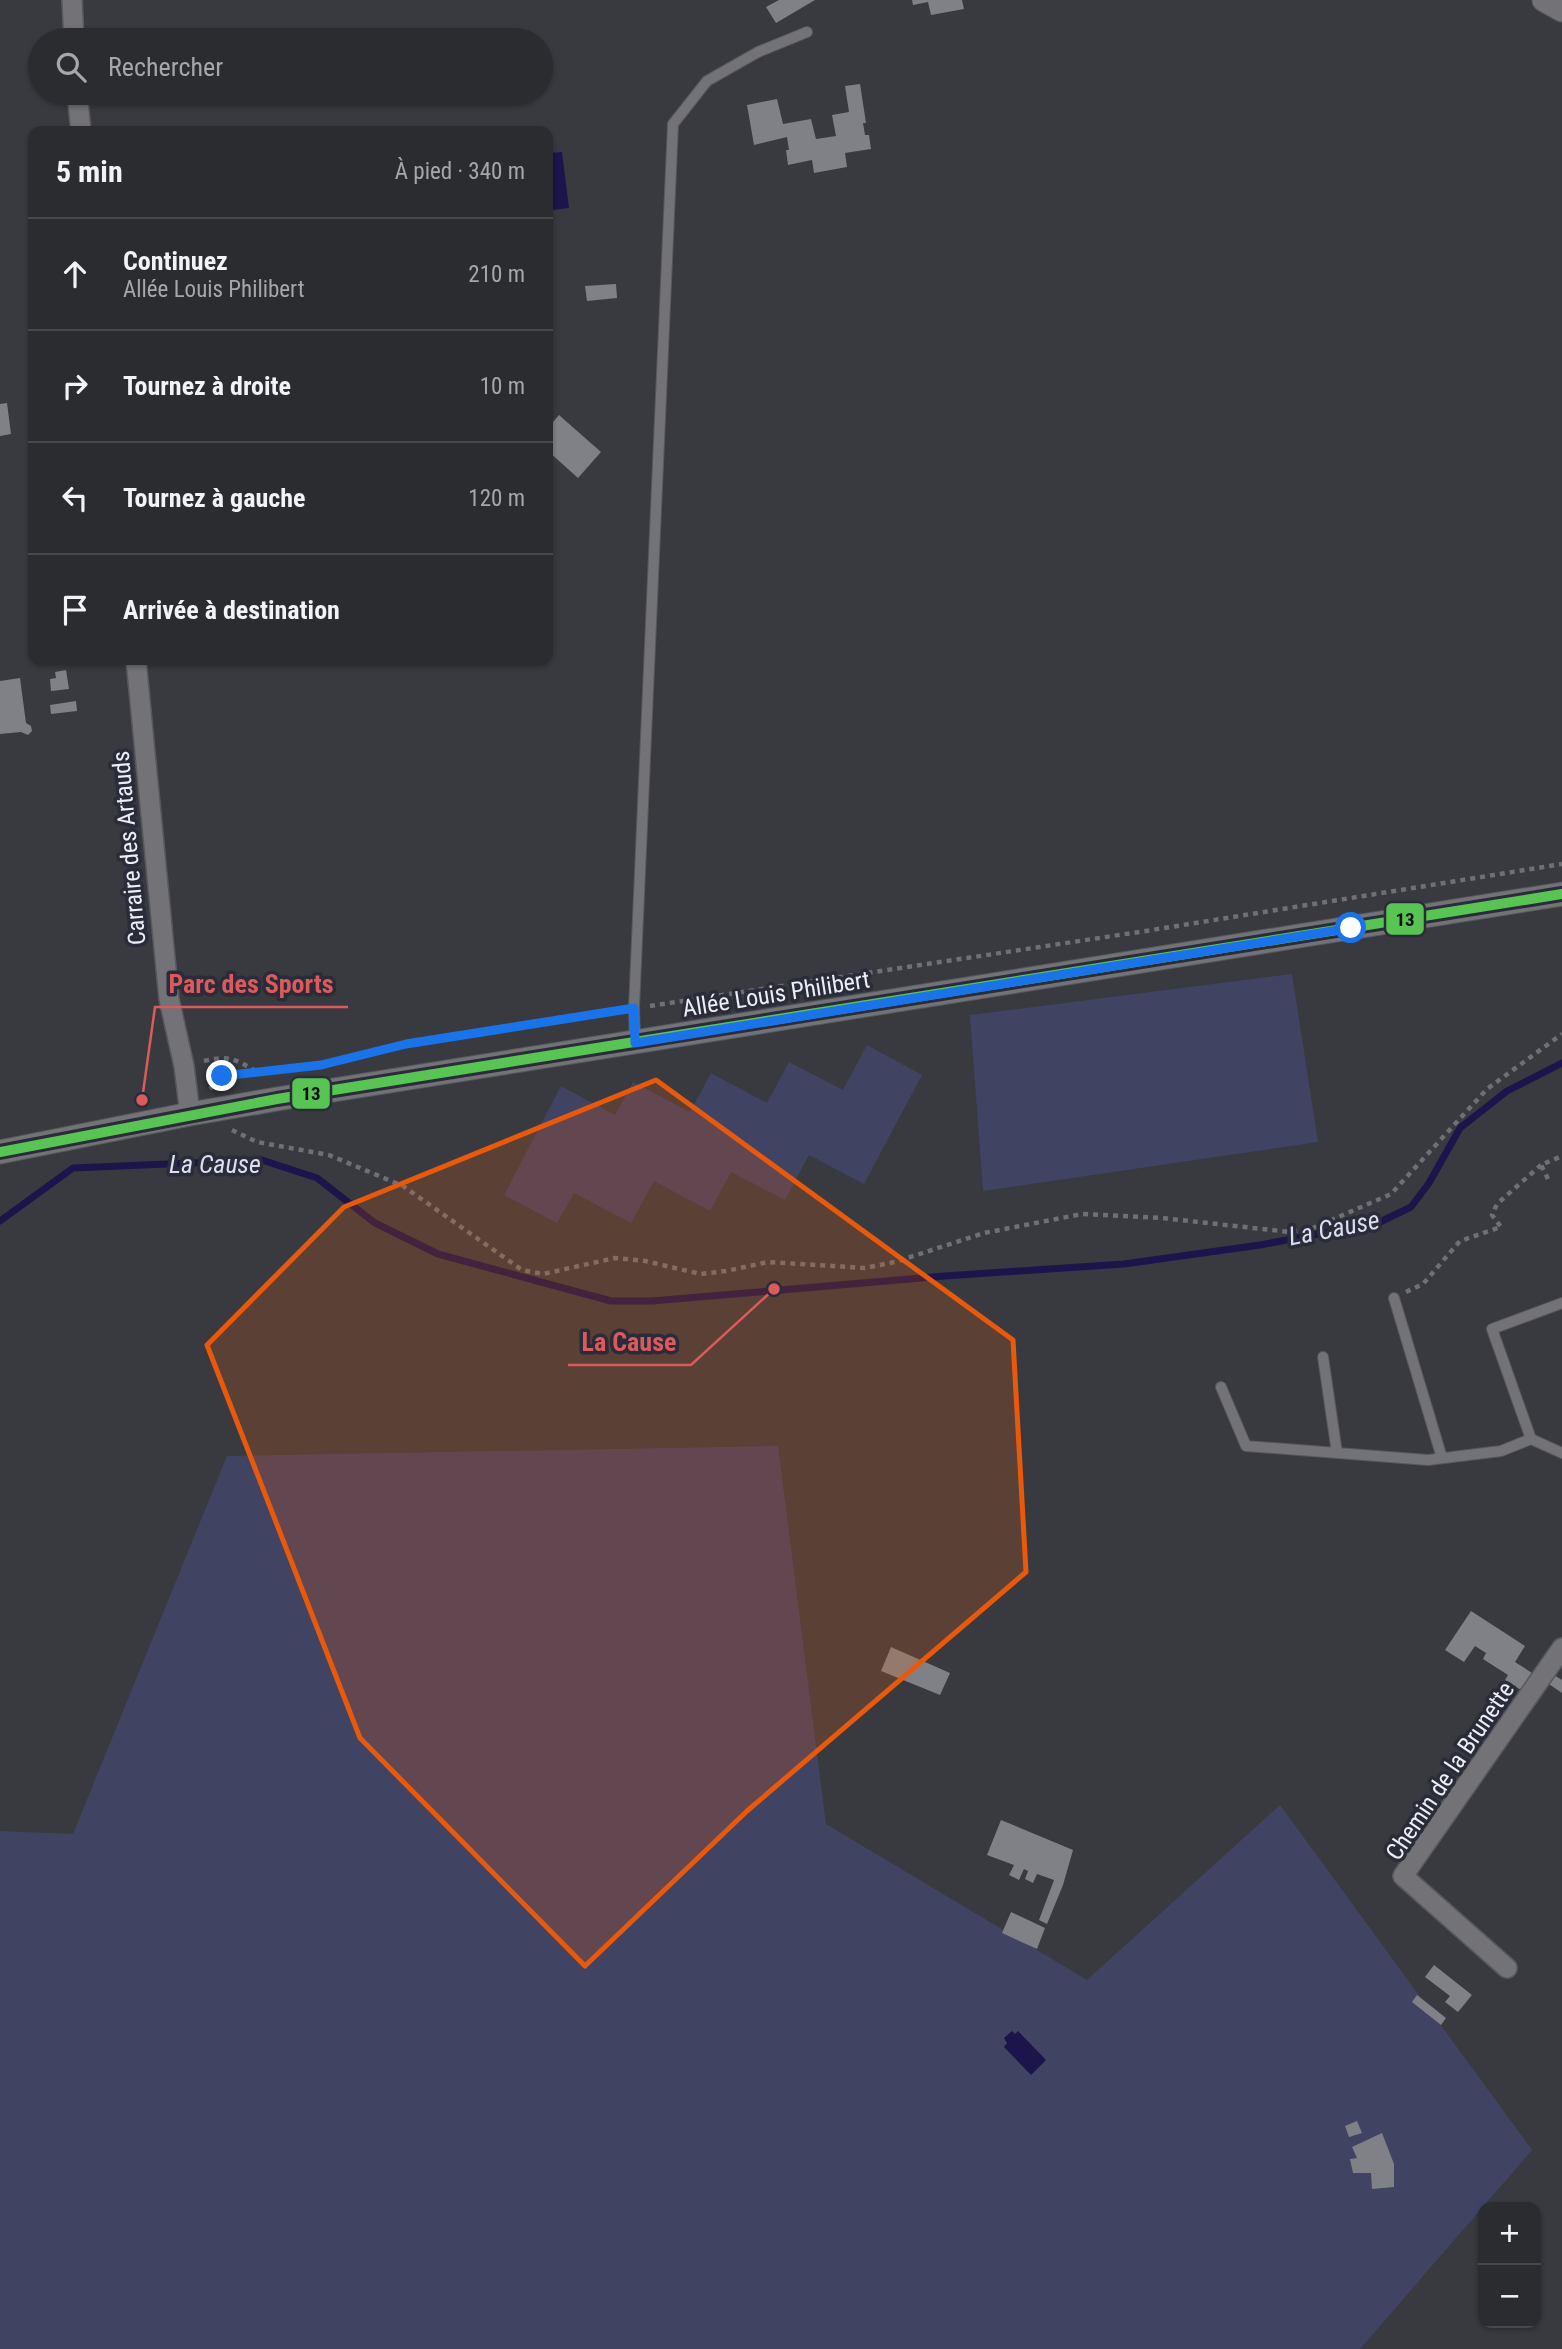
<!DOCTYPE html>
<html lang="fr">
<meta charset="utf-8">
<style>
body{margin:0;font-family:"Roboto Condensed",sans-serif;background:#36383c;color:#f1f3f6}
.controls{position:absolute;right:21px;bottom:21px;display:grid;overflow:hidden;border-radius:14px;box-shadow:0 2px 5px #0004}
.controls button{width:63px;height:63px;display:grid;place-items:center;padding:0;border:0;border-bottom:2px solid #46484c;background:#2a2c30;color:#f1f3f6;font:35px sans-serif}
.stop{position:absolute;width:21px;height:21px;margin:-16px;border:5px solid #1a73e8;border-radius:50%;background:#fff}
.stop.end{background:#1a73e8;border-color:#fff;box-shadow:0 2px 7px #0008}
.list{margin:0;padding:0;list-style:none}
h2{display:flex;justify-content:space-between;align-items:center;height:91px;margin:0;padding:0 28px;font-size:30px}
h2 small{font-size:23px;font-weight:400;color:#a5a7ab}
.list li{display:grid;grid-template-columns:46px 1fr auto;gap:21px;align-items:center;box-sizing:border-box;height:112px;padding:0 28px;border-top:2px solid #46484c}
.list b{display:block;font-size:26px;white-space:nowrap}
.list p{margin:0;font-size:23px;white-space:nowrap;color:#a5a7ab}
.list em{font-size:23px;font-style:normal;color:#a5a7ab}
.icon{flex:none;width:38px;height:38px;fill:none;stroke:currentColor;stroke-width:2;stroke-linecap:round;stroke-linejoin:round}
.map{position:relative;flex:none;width:1562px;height:2349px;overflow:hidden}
.search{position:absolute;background:#2a2c30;box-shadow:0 2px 5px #0004;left:28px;top:28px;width:525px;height:77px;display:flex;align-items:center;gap:18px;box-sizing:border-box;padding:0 24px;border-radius:38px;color:#a5a7ab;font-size:26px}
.panel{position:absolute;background:#2a2c30;box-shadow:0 2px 5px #0004;left:28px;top:126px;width:525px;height:539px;border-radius:14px}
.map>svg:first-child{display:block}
.green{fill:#414363}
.water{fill:#1b154b}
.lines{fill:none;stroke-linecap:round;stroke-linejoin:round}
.stream{stroke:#1b154b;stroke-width:7}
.building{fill:#808186}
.service-casing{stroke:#56585d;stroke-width:12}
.minor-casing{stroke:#56585d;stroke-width:22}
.tertiary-casing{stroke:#56585d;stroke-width:25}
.path{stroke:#6e7075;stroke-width:4.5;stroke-dasharray:5 5;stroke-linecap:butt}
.service{stroke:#727277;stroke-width:10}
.minor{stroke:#727277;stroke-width:19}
.tertiary{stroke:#727277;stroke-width:23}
.bus-1-casing{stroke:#2b2c39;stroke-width:16}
.bus-1{stroke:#57c453;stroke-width:10}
.route{stroke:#1a73e8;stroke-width:9}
.marked{fill:#e8590c;fill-opacity:0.2;stroke:#e8590c;stroke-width:5;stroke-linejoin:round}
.labels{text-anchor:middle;stroke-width:7;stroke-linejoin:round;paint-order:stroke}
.street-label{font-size:24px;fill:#edeff7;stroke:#2b2c39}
.water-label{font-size:26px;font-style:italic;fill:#dcdef2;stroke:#2b2c39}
.leader{fill:none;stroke:#dc5a5c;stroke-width:2.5}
.callout-dot{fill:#dc5a5c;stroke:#2b2c39;stroke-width:2.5}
.callout-label{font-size:26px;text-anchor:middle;font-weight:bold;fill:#dc5a5c;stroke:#2b2c39;stroke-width:7;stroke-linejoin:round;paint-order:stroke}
.line-badge{stroke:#2b2c39;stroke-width:2.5}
.pale-badge-label{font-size:19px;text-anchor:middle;font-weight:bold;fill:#111}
</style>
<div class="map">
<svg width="1562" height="2349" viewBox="0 0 1562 2349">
<rect width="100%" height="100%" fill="#383a40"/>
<path class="green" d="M1292,974L1318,1142L983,1191L970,1015Z
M867,1045L922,1075L864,1184L809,1155L785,1200L731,1172L710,1211L654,1181L631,1223L574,1193L557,1223L504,1195L561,1086L615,1115L633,1082L690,1112L711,1073L767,1103L789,1062L843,1090Z
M778,1446L826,1824L1087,1980L1280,1805L1532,2150L1360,2349H0V1831L73,1834L227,1456Z"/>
<path class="water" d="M562,152L569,208L553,210L548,153Z
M1012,2031L1015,2034L1018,2031L1046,2060L1031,2075L1004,2047L1007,2043L1004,2038Z"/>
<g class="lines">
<path class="stream" d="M0,1221L73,1168L262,1160L317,1178L375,1223L438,1254L611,1301H652L945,1276L1124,1264L1260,1245L1380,1222L1411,1207L1429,1183L1460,1128L1507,1091L1562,1063"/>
</g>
<path class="building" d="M779,0H815L776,23L766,7Z
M912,0H962L964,9L931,15L928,2L913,5Z
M860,84L866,123H863L865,135H869L871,149L845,153L847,167L814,173L812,160L788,165L786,150H789L787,137L754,145L747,105L777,99L783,124L811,119L816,139L836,136L832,115L849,112L845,86Z
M616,284L617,298L587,301L585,286Z
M7,403L11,434L0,436V404Z
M559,415L601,452L578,478L548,451V428Z
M66,670L69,689L51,691L50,679L56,678L55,672Z
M20,678L26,723L31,726L32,731L28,735L21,732L0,734V681Z
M76,701L77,711L51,714L50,705Z
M1471,1611L1525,1646L1515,1662L1532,1673L1521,1690L1505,1680L1508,1675L1483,1659L1486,1653L1475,1646L1464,1662L1445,1650Z
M891,1647L950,1673L940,1695L881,1671Z
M1549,1672L1562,1680V1693L1543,1680Z
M1001,1820L1073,1850L1063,1885L1047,1924L1039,1920L1054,1880L1037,1874L1033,1883L1025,1879L1028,1871L1024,1869L1019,1880L1009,1875L1014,1865L987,1855Z
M1011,1912L1045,1928L1037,1949L1002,1933Z
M1434,1965L1472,1995L1458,2012L1445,2002L1450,1996L1425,1977Z
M1417,1995L1446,2018L1441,2025L1412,2002Z
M1357,2121L1362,2133L1349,2137L1345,2126Z
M1382,2133L1394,2164V2187L1372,2189L1371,2173H1353L1350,2159L1357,2158L1352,2147Z"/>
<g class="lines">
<g class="service-casing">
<path id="service" d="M635,1041L634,1008L673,124L707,81L758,52L807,32
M1394,1298L1442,1458
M1323,1357L1337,1453
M1221,1387L1246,1446L1428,1460L1501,1451L1531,1439L1562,1453
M1531,1439L1492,1329L1562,1303"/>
</g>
<g class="minor-casing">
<path id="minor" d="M72,0L74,40
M77,93L81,131
M136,660L169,999L184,1066L190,1114
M1507,1968L1403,1876L1562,1648"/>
</g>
<g class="tertiary-casing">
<path id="tertiary" d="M1544,0L1562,10
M0,1152L190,1114L277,1099L1562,894"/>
</g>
<path class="path" d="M650,1006L1152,930L1562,864
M204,1061C229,1055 235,1059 257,1072
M210,1089L222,1076L230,1074L321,1065L406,1044L620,1010
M232,1130L257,1142L329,1155L403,1186L522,1270L543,1274L615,1258L645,1261L701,1274L726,1271L768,1262L865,1268L895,1262L984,1233L1082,1214L1162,1218L1290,1232L1313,1228L1391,1194L1487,1089L1562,1034
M1548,1179L1541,1165L1562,1156
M1406,1292L1423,1284L1460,1241L1501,1227L1492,1215L1497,1204L1541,1165"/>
<use href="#service" class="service"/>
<use href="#minor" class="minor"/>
<use href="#tertiary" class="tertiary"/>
<g class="bus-1-casing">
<path id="bus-1" d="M0,1152L277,1099L1562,894"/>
</g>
<use href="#bus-1" class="bus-1"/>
</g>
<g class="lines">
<path class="route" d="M222,1076L321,1065L406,1044L634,1008L635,1043L1351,928"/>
</g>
<path class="marked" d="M656,1080L1013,1340L1026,1572L747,1811L585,1966L360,1738L207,1345L344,1207Z"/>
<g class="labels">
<g class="street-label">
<text transform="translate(129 848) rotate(-95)" y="8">Carraire des Artauds</text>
<text transform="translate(776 994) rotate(-9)" y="8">Allée Louis Philibert</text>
<text transform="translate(1450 1771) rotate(-56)" y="8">Chemin de la Brunette</text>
</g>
<g class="water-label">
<text x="215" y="1173">La Cause</text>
<text transform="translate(1334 1228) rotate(-11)" y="9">La Cause</text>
</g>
</g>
<path class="leader" d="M142 1100L155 1007H348M774 1289L691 1365H568"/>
<g class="callout-dot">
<circle cx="142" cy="1100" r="7"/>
<circle cx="774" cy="1289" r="7"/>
</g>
<g class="callout-label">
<text x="251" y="993">Parc des Sports</text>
<text x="629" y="1351">La Cause</text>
</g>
<g class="line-badge">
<rect x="1385" y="902" width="40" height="34" rx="7" fill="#57c453"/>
<rect x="291" y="1077" width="40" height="33" rx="7" fill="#57c453"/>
</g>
<g class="pale-badge-label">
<text x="1405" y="926">13</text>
<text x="311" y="1100">13</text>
</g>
</svg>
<div class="controls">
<button>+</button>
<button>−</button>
</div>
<div class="stop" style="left:1351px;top:928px"></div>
<div class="stop end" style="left:222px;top:1076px"></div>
<div class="search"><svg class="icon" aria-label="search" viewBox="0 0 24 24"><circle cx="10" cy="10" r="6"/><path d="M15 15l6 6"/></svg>Rechercher</div>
<section class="panel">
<h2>5 min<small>À pied · 340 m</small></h2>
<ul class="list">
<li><svg class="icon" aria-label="ahead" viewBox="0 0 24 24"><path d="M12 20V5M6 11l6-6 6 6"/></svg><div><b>Continuez</b><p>Allée Louis Philibert</p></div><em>210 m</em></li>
<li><svg class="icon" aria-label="right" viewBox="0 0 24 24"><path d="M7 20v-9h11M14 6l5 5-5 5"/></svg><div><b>Tournez à droite</b></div><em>10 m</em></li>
<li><svg class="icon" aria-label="left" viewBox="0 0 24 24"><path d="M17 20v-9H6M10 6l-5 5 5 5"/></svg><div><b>Tournez à gauche</b></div><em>120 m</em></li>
<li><svg class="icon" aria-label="arrive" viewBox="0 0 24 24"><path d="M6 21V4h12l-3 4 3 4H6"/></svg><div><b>Arrivée à destination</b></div></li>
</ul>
</section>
</div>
